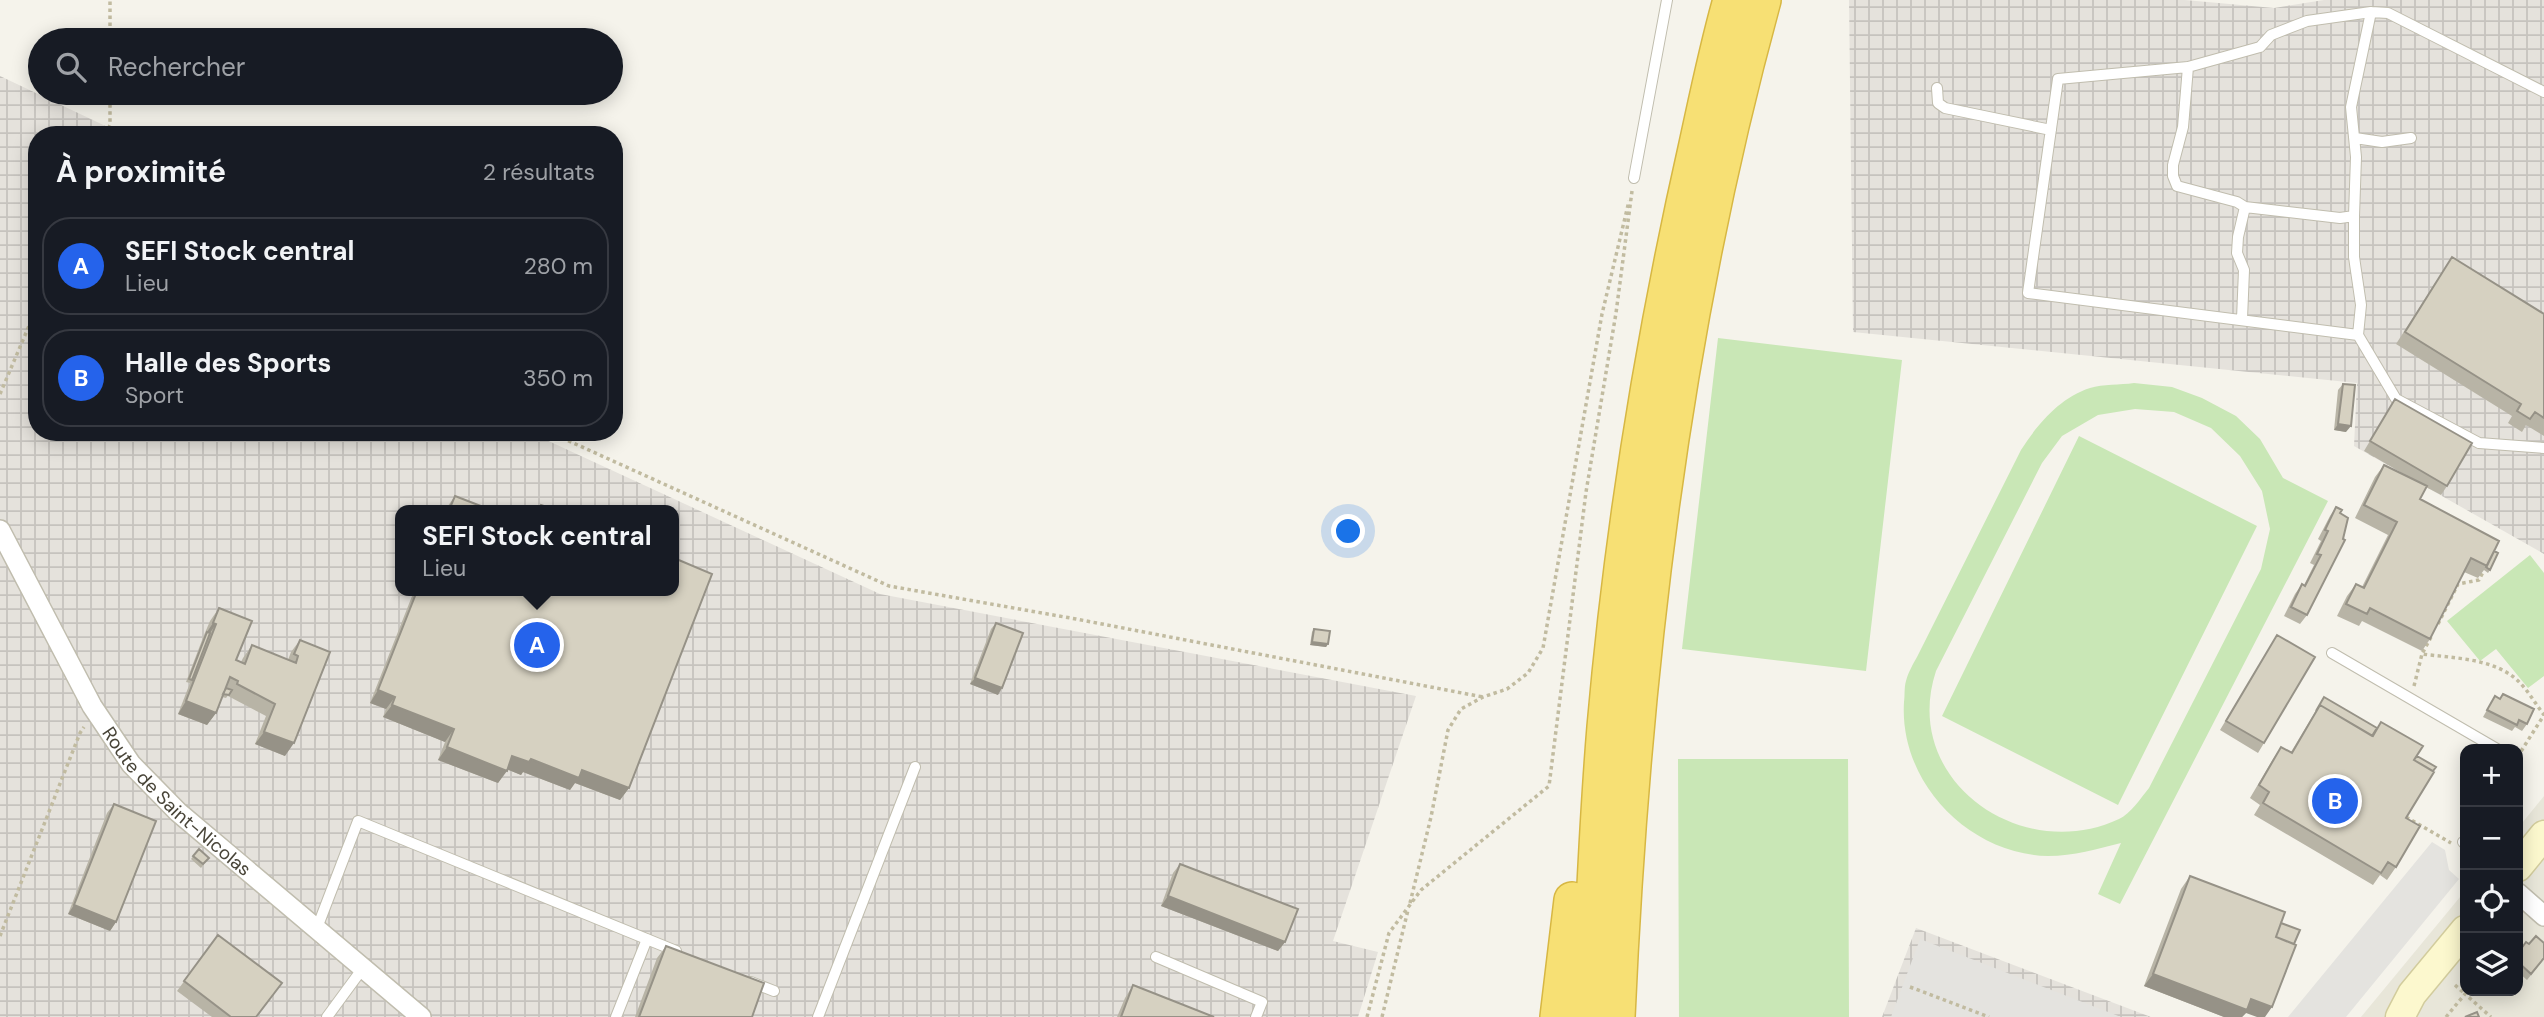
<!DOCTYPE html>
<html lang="fr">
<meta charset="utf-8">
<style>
body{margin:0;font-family:"DM Sans",sans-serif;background:#20242c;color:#f1f3f6}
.controls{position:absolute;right:21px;bottom:21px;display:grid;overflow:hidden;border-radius:14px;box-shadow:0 4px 18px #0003}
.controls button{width:63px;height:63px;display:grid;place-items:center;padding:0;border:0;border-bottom:2px solid #363941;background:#171b24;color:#f1f3f6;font:35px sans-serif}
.you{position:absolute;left:1349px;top:532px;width:24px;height:24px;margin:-18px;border:5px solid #fff;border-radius:50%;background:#1a73e8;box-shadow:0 0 0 10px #1a73e833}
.badge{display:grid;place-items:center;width:46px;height:46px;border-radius:50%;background:#2563eb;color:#fff;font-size:23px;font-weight:700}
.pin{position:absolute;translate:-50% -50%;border:4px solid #fff;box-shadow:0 2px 7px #0006}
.popup{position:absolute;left:395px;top:505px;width:284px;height:91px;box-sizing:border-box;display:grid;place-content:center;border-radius:14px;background:#171b24;filter:drop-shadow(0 2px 5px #0005);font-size:23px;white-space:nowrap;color:#9ea1a6}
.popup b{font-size:26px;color:#f1f3f6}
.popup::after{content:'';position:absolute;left:50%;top:100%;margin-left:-14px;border:14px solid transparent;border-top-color:#171b24}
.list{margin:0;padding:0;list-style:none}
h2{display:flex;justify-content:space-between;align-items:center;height:91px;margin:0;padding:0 28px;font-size:30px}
h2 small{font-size:23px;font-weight:400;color:#9ea1a6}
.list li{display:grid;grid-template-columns:46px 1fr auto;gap:21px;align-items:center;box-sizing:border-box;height:98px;margin:0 14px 14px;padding:0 14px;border:2px solid #363941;border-radius:28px}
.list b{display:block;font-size:26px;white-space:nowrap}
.list p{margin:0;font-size:23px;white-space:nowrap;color:#9ea1a6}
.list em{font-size:23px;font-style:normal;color:#9ea1a6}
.icon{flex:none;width:38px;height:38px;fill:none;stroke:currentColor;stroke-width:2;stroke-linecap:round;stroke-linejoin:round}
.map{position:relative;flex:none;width:2544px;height:1017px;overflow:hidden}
.search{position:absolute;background:#171b24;box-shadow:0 4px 18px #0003;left:28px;top:28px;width:595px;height:77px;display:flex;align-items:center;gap:18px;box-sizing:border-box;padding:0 24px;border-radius:38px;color:#9ea1a6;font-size:26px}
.panel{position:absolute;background:#171b24;box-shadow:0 4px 18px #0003;left:28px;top:126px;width:595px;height:315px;border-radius:28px}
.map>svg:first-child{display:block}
.residential{fill:#e8e6d9}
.industrial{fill:url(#industrial-grid);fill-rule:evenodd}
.park{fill:#c9e7b6;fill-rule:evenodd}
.parking{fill:#e4e3df}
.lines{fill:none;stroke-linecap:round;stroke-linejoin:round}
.lane-casing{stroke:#c0bdae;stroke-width:12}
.street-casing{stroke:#c0bdae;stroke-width:22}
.secondary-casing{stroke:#d2cc9d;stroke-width:31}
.highway-casing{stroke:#d7b743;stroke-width:38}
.path{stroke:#c1bba0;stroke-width:3.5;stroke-dasharray:3.5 3.5;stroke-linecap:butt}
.lane{stroke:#fff;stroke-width:10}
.street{stroke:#fff;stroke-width:19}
.secondary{stroke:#fcf8ce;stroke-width:28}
.highway{stroke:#f7e074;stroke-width:35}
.wall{fill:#b8b4a6}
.shaded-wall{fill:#969287}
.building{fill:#d6d1c1;stroke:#969287;stroke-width:2}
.labels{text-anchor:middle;stroke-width:7;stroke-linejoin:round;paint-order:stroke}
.street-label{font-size:19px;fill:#494539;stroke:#fff}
</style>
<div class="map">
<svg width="2544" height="1017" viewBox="0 0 2544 1017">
<defs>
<pattern id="industrial-grid" width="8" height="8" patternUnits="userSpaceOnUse" patternTransform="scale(1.75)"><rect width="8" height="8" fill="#e5e2dc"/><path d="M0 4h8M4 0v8" fill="none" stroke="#c6c3be"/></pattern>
</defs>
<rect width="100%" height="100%" fill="#f5f3eb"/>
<path class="residential" d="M2544,796V1017H2361L2465,891V991H2518V828Z"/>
<path class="industrial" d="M1849,0H2185L2274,8L2324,0H2544V554L2354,446L2357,383L1853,332Z
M0,76L116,131L114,135H37V432H529L880,594L1416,696L1333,941L1378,952L1358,1017H0ZM400,510H674V591H400Z
M1916,928L2151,1017H1882Z"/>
<path class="park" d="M1718,338L1902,360L1866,671L1682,649Z
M2134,383L2172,387L2202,398L2236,416L2260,439L2283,478L2328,501L2120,904L2098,894L2121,843C2097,849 2074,856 2048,856C1968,854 1899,782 1904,702C1905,696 1904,687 1906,681C1908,673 1913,664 1917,657L2021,450C2037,425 2059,398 2090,388C2103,384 2120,385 2134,383ZM2135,409L2174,412L2211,428L2240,456L2262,491L2270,529L2261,569L2149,788C2141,798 2130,814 2119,819C2021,865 1900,780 1936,671L2042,463L2062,436L2098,415Z
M2079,436L2257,526L2118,805L1942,716Z
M2530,555L2544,573V676L2528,688L2496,649L2480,661L2447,621Z
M1678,759H1848L1849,1017H1679Z"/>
<path class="parking" d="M2432,842L2445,850L2449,870L2459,879L2346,1017H2288Z
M1920,939L2121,1017H1891Z"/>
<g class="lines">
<g class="lane-casing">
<path id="lane" d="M2188,67L2183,127L2173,165V176L2177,186L2237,202L2245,207L2340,218L2354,216L2356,157L2351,107L2371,12
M1937,88L1938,103L1945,108L2051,130
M2544,92L2388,13L2371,12L2307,21L2271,35L2260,47L2188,67L2058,79L2028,293L2358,335L2396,399L2479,443L2544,448
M2355,138L2382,142L2411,138
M1634,178L1667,0
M2354,216V257L2361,305L2358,335
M2242,319L2244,270L2237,253L2238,237L2245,207
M2332,653L2497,749
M2463,842L2465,844
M317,928L358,821L676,951
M1156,957L1262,1002L1256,1017
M751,982L774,991
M327,1017L363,968
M616,1017L647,939
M818,1017L915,767"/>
</g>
<g class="street-casing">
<g id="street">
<path id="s1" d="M0,530L92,706L131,764L178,812L421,1017"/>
<path d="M2518,893L2544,916"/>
</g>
</g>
<g class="secondary-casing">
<path id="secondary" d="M2518,867L2544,835
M2400,1017L2412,994L2465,930"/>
</g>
<g class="highway-casing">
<path id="highway" d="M1558,1017L1572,900
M1589,1017C1593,920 1597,824 1605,727C1622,533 1653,339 1696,149C1707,99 1717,49 1731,0
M1617,1017C1632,675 1672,331 1763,0"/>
</g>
<path class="path" d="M110,40V0
M106,135L110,125V93
M0,394L37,307
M549,432L889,586L1076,619L1483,697
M2438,624L2458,584L2479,580L2483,572
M2431,637L2422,654C2452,658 2493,658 2517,680C2527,689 2535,703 2544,715L2518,756
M2414,686L2422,654
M2406,817L2451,843
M1410,903L1431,817L1448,730L1461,709L1483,697L1507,689L1528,673L1543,648L1602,314L1629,201
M0,936L80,733L84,727
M2455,985L2465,994
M1910,987L1989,1017
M1367,1017L1389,933L1421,890L1549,786L1586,492L1616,313L1632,191
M1382,1017L1408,910
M2446,1017L2465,994L2491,1017"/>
<use href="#lane" class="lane"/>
<use href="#street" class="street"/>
<use href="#secondary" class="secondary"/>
<use href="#highway" class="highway"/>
</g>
<path class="wall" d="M2452,257L2544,314V436L2526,425L2522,432L2508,423L2512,416L2396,344Z
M2343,384L2346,432L2334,430L2338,390Z
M2395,399L2447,486L2441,495L2426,487L2420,499L2494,551L2490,570L2488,573L2484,570L2478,578L2464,572L2430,639L2422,651L2362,621L2359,626L2337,616L2347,596L2356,584L2362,587L2388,535L2355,518L2375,477L2384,465L2414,480L2364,451Z
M455,496L491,510H445Z
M2336,507L2307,615L2300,624L2284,616L2295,594L2302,584L2304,585L2314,565L2310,563L2321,541L2318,539L2330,516Z
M414,591H674L629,788L620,800L575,783L570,790L523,772L521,775L507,769L498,783L438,760L445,742L383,717L386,709L370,703Z
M219,608L236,660L241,662L243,658L252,645L288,660L291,652L300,640L285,756L255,744L266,716L228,696L229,694L226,698L222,697L216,713L207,725L178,714L190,683L186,682L204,635L210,621Z
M996,623L998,695L970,684L991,629Z
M1314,629L1328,644L1326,647L1310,645L1312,632Z
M2277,635L2264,743L2258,753L2220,730Z
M2503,694L2527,724L2522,731L2515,727L2512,731L2483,717L2495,696L2500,698Z
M2324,697L2377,728L2381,722L2417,756L2406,818L2396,867L2387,880L2380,875L2373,885L2254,815L2260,805L2250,798L2273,759L2281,747L2291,752Z
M114,804L116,922L110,931L68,914L107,813Z
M199,849L209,858L201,868L191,859Z
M1180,864L1285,942L1278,951L1161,906L1173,873Z
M2190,876L2246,1013L2242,1017H2224L2144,986L2181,889Z
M218,935L256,1017H212L177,991Z
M2529,944L2544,959L2527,980L2518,972V953Z
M666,946L752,1017H635L657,958Z
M1133,985L1214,1017H1117L1125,998Z"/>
<path class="shaded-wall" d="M2338,424L2351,426L2346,432L2334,430Z
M45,432H57L55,436Z
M213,623L216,624L208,636L207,632Z
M1312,642L1328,644L1326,647L1310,645Z
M975,678L1002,688L998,695L970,684Z
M378,690L395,697L386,709L370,703Z
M186,701L216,713L207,725L178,714Z
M392,705L454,729L445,742L383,717Z
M264,732L294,743L285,756L255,744Z
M447,747L507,771L498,783L438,760Z
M512,756L582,770L629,788L620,800L575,783L570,790L523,772L521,775L504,768Z
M1168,896L1285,942L1278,951L1161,906Z
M74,905L116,922L110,931L68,914Z
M2153,974L2251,999L2272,1007L2265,1017H2257L2246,1013L2242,1017H2224L2144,986Z"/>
<path class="building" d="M2452,257L2544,314V418L2535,412L2530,419L2517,411L2521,404L2405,332Z
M2343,384L2355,385L2351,426L2338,424Z
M2395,399L2472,443L2447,486L2370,441Z
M2384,465L2427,486L2420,499L2499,541L2487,566L2471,558L2430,639L2370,608L2367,614L2346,604L2356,584L2364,588L2397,522L2364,505Z
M455,496L491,510H449Z
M541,505L555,510H539Z
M2336,507L2342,510L2340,513L2348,518L2343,539L2345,540L2307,615L2291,607L2302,584L2305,586L2321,555L2317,554L2328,531L2325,530Z
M2494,551L2498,553L2490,570L2486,567Z
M674,558L712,574L629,788L582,770L579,778L531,759L529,762L512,756L507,771L447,747L454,729L392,705L395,697L378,690L417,591H674Z
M219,608L252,621L236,660L245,664L252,645L296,663L298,656L294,654L300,640L330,652L294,743L264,732L275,704L237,684L238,681L230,677L216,713L186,701L216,624L213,623Z
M996,623L1023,633L1002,688L975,678Z
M1314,629L1330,631L1328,644L1312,642Z
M207,632L210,633L192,680L189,679Z
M2277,635L2315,657L2264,743L2226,721Z
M226,688L232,690L229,695L223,694Z
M2503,694L2534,709L2527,724L2519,720L2517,725L2487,710L2495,696L2500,699Z
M2324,697L2377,728L2372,736L2320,705L2316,711Z
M2320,705L2373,736L2381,722L2423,746L2414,760L2434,772L2406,818L2420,826L2396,867L2388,862L2381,873L2263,803L2269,792L2259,785L2281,747L2292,753Z
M2417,756L2436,767L2433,771L2414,760Z
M114,804L156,821L116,922L74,905Z
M199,849L209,858L203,864L193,856Z
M1180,864L1298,909L1285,942L1168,896Z
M2190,876L2285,912L2276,937L2296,945L2272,1007L2251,999L2247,1010L2153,974Z
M2281,923L2300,930L2294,944L2276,937Z
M218,935L282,983L256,1017H231L184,981Z
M2536,936L2544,943V958L2531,974L2518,962V953L2526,942L2529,944Z
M666,946L764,983L752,1017H639Z
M1133,985L1214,1017H1121Z
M2477,1012L2479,1017H2465Z"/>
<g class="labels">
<g class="street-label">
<text dy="7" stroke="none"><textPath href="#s1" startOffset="327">Route de Saint-Nicolas</textPath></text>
</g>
</g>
</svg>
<div class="controls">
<button>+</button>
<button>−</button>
<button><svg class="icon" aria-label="locate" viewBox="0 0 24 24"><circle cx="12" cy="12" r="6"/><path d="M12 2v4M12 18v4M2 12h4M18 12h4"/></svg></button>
<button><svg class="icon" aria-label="layers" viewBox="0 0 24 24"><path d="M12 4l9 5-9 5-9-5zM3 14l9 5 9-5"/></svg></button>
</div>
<div class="you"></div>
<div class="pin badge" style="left:537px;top:645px">A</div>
<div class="popup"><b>SEFI Stock central</b>Lieu</div>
<div class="pin badge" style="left:2335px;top:801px">B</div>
<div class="search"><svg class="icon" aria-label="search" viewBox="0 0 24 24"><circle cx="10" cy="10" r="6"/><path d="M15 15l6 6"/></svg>Rechercher</div>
<section class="panel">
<h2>À proximité<small>2 résultats</small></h2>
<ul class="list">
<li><span class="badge">A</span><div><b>SEFI Stock central</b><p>Lieu</p></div><em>280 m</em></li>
<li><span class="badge">B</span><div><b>Halle des Sports</b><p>Sport</p></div><em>350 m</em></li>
</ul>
</section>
</div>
